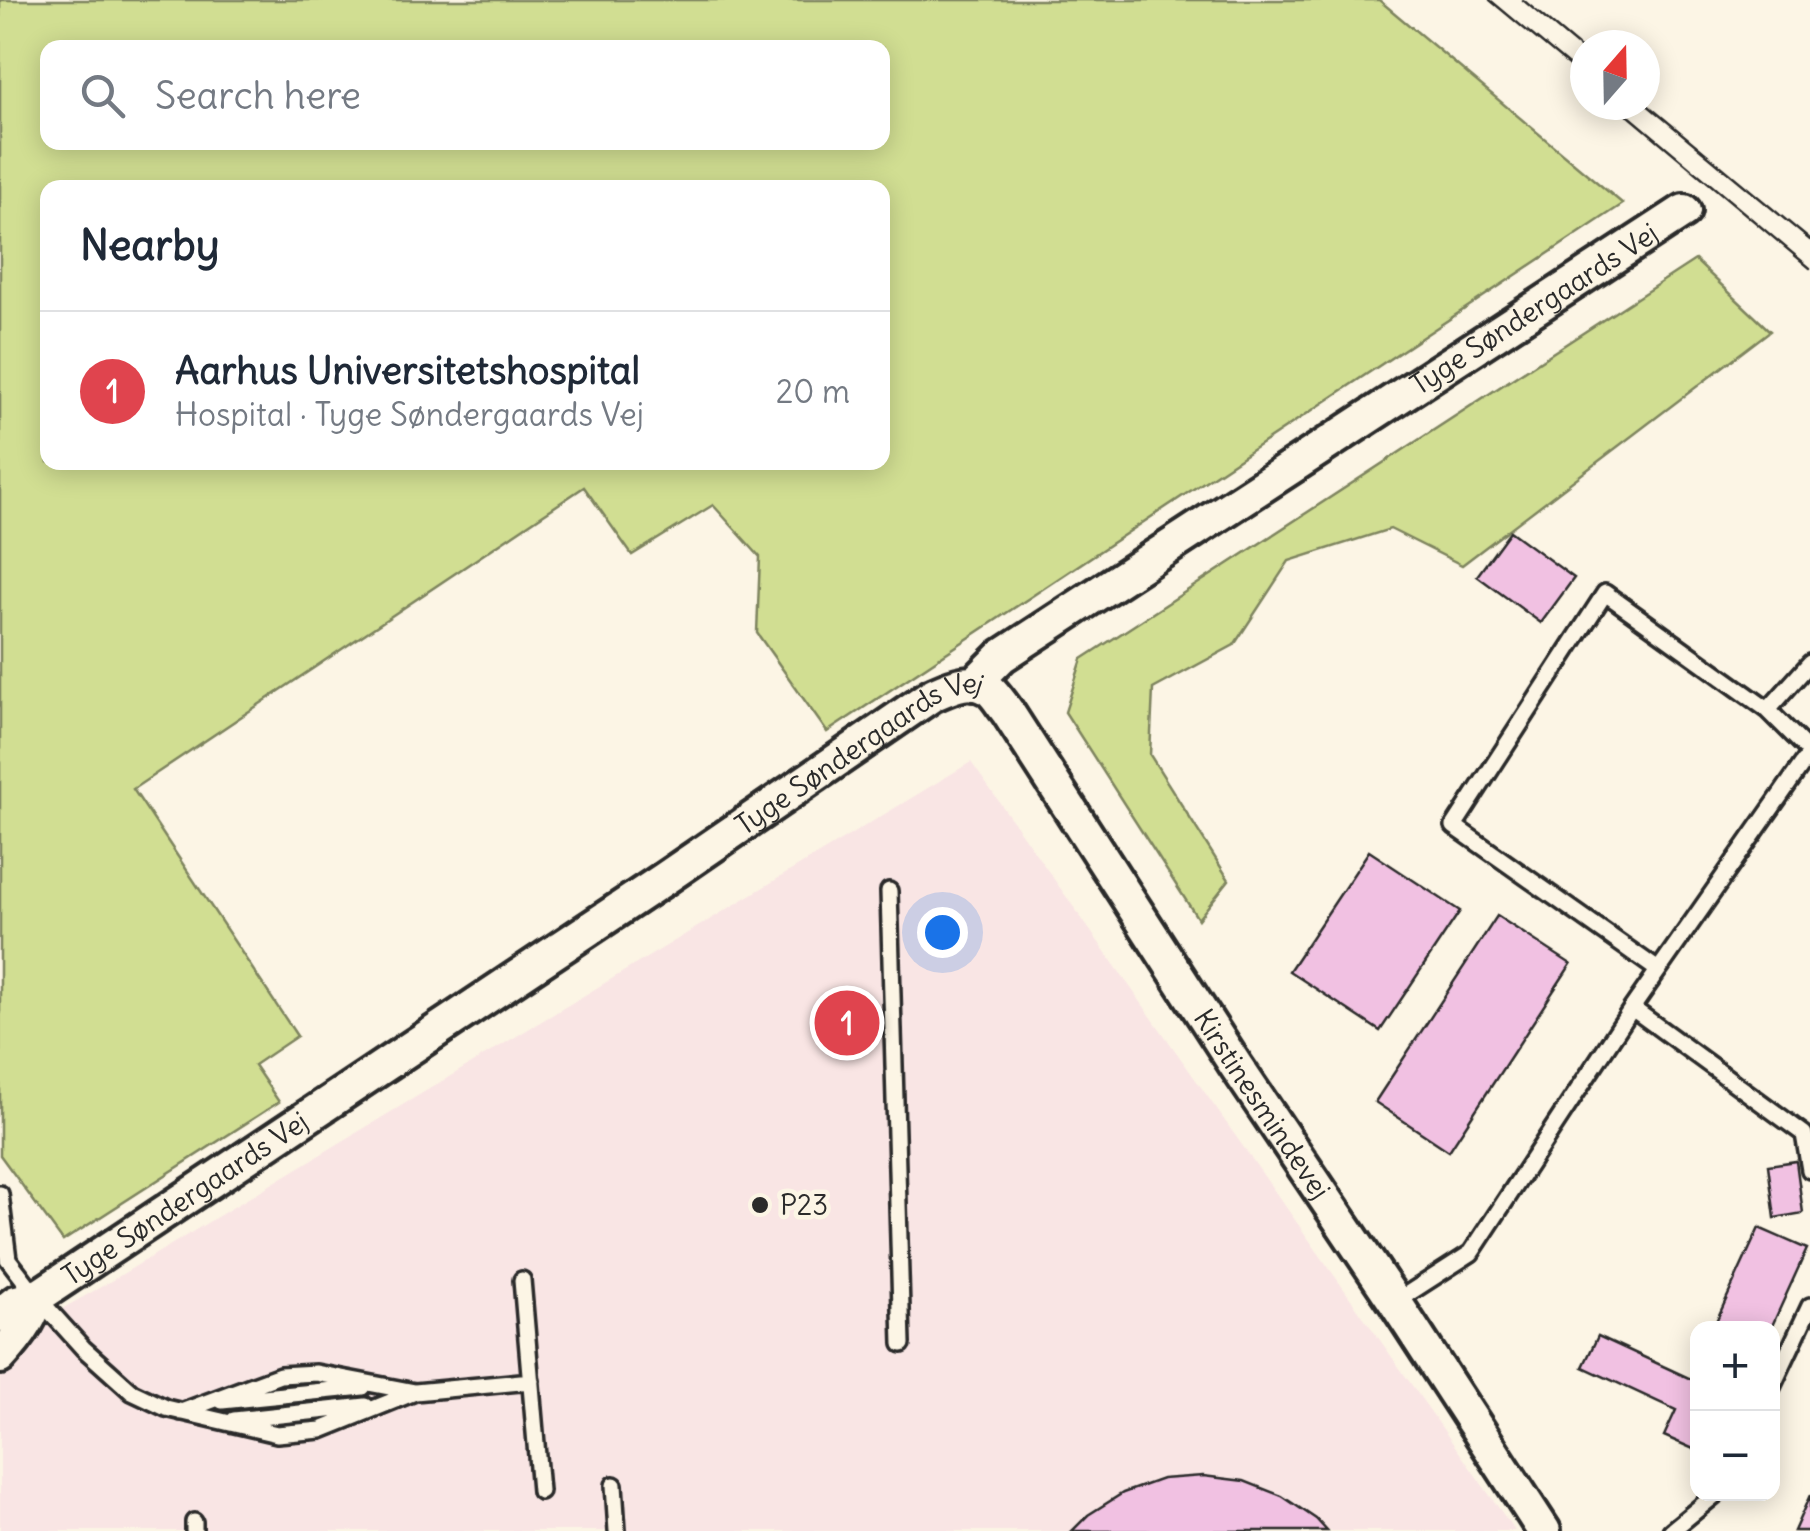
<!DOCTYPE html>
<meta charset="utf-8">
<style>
body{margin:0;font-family:Delius,sans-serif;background:#f6f6f7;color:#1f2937}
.controls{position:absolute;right:30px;bottom:30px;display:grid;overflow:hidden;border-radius:20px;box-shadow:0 5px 25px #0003}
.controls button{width:90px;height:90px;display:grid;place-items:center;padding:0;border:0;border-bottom:2px solid #e0e1e3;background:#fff;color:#1f2937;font:50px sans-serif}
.compass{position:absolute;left:1570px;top:30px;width:90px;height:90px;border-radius:50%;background:#fff;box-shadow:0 5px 25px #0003;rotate:20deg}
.you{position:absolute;left:942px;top:932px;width:35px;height:35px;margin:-25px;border:8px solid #fff;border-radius:50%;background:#1a73e8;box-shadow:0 0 0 15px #1a73e833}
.badge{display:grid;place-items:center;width:65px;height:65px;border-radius:50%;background:#d93025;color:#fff;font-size:32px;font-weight:700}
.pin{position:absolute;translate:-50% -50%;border:5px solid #fff;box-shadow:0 2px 10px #0006}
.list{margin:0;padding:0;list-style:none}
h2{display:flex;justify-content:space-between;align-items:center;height:130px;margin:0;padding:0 40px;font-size:42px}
h2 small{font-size:32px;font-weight:400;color:#747a83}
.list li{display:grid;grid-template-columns:65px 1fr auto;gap:30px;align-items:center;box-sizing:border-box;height:160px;padding:0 40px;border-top:2px solid #e0e1e3}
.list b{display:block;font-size:38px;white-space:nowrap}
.list p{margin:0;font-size:32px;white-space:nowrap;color:#747a83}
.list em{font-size:32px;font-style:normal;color:#747a83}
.icon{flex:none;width:55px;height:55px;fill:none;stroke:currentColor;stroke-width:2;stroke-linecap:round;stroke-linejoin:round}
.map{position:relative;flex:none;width:1810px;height:1531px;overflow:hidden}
.search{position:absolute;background:#fff;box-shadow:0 5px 25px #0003;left:40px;top:40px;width:850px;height:110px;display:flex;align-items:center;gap:25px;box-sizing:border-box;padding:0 35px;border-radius:20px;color:#747a83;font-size:38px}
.panel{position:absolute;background:#fff;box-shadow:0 5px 25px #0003;left:40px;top:180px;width:850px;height:290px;border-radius:20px}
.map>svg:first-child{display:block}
.built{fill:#f9e5e4}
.green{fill:#d1de92;stroke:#7e845e;stroke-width:2.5;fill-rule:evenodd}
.building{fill:#f1c1e2;stroke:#2b2b2b;stroke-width:2.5}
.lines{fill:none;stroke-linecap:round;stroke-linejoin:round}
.lane-casing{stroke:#2b2b2b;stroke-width:22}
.street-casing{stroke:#2b2b2b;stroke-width:40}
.lane{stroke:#fcf5e5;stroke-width:15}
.street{stroke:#fcf5e5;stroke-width:32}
.tram{stroke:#2b2b2b;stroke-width:2.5}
.poi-dot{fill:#2b2b2b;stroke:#fcf5e5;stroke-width:4}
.labels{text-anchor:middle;stroke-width:9;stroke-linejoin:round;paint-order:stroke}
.street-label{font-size:28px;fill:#2b2b2b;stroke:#fcf5e5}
.poi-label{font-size:28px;fill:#2b2b2b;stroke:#fcf5e5;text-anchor:start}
</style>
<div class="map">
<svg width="1810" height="1531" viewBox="0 0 1810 1531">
<rect width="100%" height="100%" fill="#fcf5e5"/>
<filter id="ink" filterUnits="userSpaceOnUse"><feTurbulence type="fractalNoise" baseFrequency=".01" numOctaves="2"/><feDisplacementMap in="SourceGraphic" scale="20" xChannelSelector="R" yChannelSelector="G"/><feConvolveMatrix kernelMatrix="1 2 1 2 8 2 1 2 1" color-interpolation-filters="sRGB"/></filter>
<g filter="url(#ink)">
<path class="built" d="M971,762L1515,1531H0V1344L106,1284Z"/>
<path class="green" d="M0,0H1379L1623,204L827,732L757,633L760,557L713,505L632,555L584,487L133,789L297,1036L254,1065L279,1102L63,1241L0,1155ZM48,48H882V142H48ZM48,188H882V462H48Z
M1695,260L1770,331L1462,565L1390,529L1289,561L1234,645L1153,689L1150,755L1229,880L1198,919L1065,712L1082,659Z"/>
<path class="building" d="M1510,531L1574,578L1541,623L1477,576Z
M1369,851L1460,911L1380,1031L1289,971Z
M1497,916L1571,964L1449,1151L1375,1102Z
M1796,1161L1803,1213L1775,1218L1768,1165Z
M1759,1228L1807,1249L1771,1328H1713Z
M1598,1336L1691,1379L1698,1364V1451L1664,1436L1676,1410L1583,1367Z
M1203,1476L1244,1481L1282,1496L1316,1519L1327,1531H1072L1088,1515L1123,1493L1162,1479Z
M1810,1495V1531H1794Z"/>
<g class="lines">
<g class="lane-casing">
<path id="lane" d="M1768,710L1810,663
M889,891L902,1344
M1658,970L1454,826L1605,593L1768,710L1810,752
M1632,1008L1804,1134L1810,1170
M0,1194L8,1259L37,1297L83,1348L132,1392L166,1408L277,1434L321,1430L415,1392
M522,1280L540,1491
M1395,1302L1471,1253L1632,1008L1810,753
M1772,1387L1810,1306
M222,1401L363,1387
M181,1412L280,1375L316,1373L415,1392L531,1381
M234,1420L366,1406
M614,1485L617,1531
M194,1522V1531
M1671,1531L1716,1494"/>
</g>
<g class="street-casing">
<g id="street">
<path id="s1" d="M974,684L1002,656L1684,211"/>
<path id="s2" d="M0,1315L16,1302L37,1297L664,879L932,695C950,687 971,676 990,690C996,695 1002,705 1007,711L1236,1066L1395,1302L1544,1531"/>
<path d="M0,1357C15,1341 33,1318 37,1297"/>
</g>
</g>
<use href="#lane" class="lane"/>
<use href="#street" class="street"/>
<path class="tram" d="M1490,0L1585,79
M1523,0L1585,52
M1645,103L1810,240
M1616,105L1810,268"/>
</g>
</g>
<circle class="poi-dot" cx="760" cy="1205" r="10"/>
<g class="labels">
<g class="street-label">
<text dy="10" stroke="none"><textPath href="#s1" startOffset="675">Tyge Søndergaards Vej</textPath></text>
<text dy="10" stroke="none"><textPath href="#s2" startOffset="1030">Tyge Søndergaards Vej</textPath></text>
<text dy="10" stroke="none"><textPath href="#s2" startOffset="1678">Kirstinesmindevej</textPath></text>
<text dy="10" stroke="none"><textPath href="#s2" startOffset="220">Tyge Søndergaards Vej</textPath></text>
</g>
<g class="poi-label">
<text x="780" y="1215">P23</text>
</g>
</g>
</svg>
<div class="controls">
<button>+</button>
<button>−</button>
</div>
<svg class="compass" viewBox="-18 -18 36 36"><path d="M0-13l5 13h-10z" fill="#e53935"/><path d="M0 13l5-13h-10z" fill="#747a83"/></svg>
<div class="you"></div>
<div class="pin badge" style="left:847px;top:1023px;background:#e0444e">1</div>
<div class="search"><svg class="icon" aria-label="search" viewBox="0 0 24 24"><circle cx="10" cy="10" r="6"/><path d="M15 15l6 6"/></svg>Search here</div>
<section class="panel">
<h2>Nearby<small></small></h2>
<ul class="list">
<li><span class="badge" style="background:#e0444e">1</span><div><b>Aarhus Universitetshospital</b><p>Hospital · Tyge Søndergaards Vej</p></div><em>20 m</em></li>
</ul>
</section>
</div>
